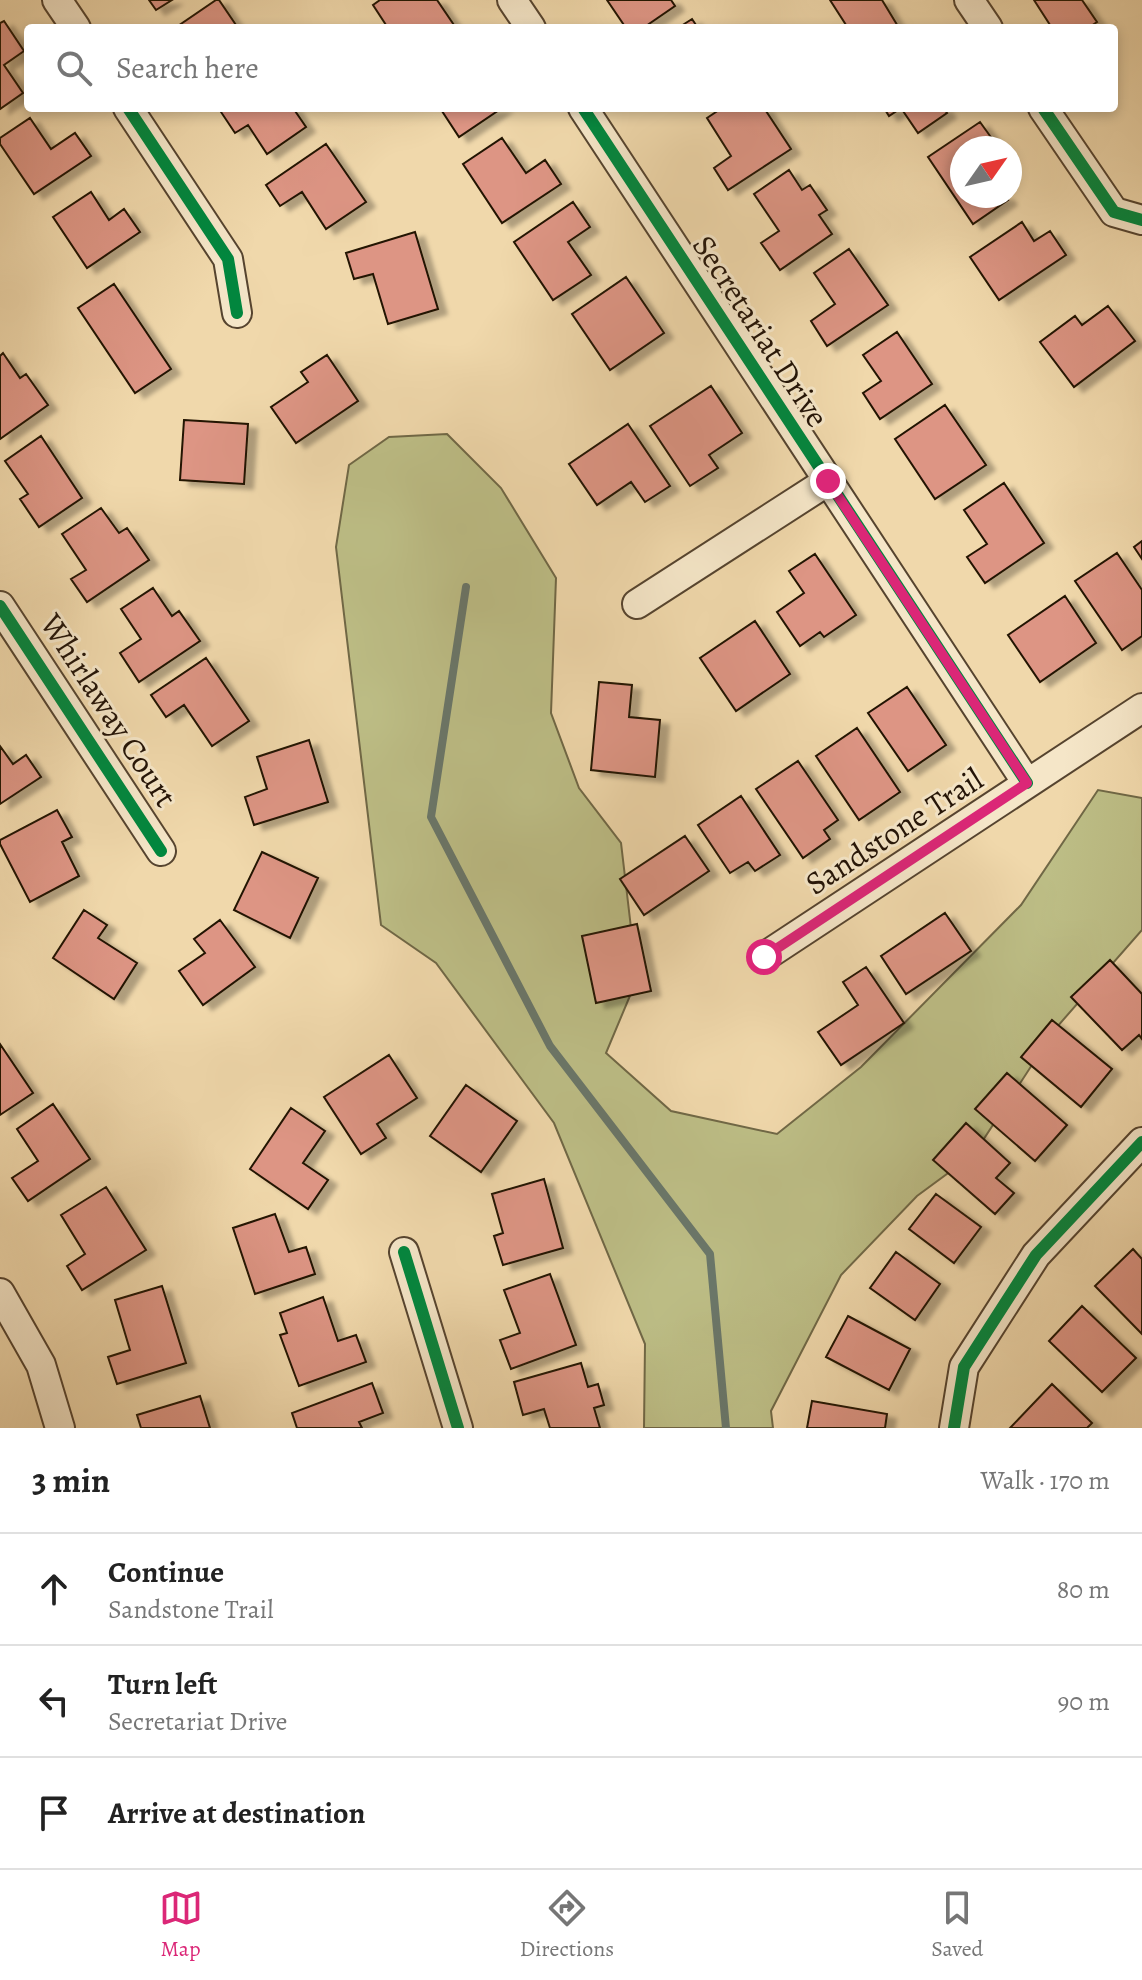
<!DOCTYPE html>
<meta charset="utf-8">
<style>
body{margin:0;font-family:Alegreya,serif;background:#f6f6f6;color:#222}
.compass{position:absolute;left:950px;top:136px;width:72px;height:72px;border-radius:50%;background:#fff;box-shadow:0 4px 12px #0003;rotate:56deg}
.stop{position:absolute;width:24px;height:24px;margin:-18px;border:6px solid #db2777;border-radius:50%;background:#fff}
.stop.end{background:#db2777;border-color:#fff;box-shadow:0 2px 8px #0008}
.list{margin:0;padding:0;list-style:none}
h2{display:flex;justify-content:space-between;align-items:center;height:104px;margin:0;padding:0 32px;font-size:34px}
h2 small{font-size:26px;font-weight:400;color:#767676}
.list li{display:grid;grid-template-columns:52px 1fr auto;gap:24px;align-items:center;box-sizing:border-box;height:112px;padding:0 32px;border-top:2px solid #e0e0e0}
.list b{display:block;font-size:30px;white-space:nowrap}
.list p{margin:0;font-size:26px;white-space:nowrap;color:#767676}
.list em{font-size:26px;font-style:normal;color:#767676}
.icon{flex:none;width:44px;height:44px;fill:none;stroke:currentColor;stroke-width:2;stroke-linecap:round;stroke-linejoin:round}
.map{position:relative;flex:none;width:1142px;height:1428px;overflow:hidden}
.search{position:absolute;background:#fff;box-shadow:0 4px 12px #0003;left:24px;right:24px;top:24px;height:88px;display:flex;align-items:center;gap:20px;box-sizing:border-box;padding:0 28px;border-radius:8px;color:#767676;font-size:30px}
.sheet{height:440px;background:#fff}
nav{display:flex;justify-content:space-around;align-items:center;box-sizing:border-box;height:112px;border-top:2px solid #e0e0e0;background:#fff;font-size:22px;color:#767676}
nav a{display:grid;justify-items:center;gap:4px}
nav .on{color:#db2777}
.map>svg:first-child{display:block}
.green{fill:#bdbe86;stroke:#706846;stroke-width:2}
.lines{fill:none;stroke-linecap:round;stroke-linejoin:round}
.stream{stroke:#6a776a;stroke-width:8}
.building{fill:#dd9584;stroke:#231306;stroke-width:2;filter:url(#shadow)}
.minor-casing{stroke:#56442f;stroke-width:32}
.minor{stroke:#f5e6c8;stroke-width:28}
.cycleway-casing{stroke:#f5e6c8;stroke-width:17}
.cycleway{stroke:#00873e;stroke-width:12}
.route{stroke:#db2777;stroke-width:10}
.labels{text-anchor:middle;stroke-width:6;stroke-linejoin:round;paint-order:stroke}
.street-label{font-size:32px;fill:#231306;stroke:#f5e6c8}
</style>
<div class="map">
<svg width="1142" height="1428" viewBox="0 0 1142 1428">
<defs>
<filter id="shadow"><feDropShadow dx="9" dy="5" stdDeviation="2" flood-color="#0004"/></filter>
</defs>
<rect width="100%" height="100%" fill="#f0d8ab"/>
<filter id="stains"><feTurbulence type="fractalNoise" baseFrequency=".0025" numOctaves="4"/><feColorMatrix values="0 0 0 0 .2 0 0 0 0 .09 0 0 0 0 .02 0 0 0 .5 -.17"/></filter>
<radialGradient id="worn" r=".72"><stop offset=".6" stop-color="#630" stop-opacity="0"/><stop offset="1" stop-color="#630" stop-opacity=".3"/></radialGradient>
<path class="green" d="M447,434L501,488L556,578L551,713L579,788L621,843L637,979L606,1053L671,1111L777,1134L861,1067L1021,905L1098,790L1142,798V930L1056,1028L974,1154L917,1196L841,1275L771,1411L773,1428H644L645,1344L554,1123L436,963L381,925L336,547L349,465L389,437Z"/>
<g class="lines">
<path class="stream" d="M466,587L431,817L550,1046L710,1254L726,1428"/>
</g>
<path class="building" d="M149,0H172L156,10Z
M216,0H219L238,28H175Z
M380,0H437L456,28H388L373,5Z
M607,0H671L675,6L643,28H626Z
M830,0H882L899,28H848Z
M1034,0H1082L1097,22L1088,28H1052Z
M692,19L698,28H678Z
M4,21L24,51L4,65L23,93L0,109V23Z
M221,108H293L306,127L267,154L248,125L235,133L219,109Z
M440,108H502L459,137Z
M722,108H764L791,149L728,190L714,168L731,156L707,118Z
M884,108H901L889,116Z
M901,108H943L947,113L918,133Z
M30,118L51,149L75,133L91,156L34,194L0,144V138Z
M980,122L998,147L962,148V196H1005L1008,200L973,224L928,157Z
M502,138L526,173L545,160L561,184L502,223L463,164Z
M326,144L366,202L326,229L302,192L280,206L266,185Z
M789,170L802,190L810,185L827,210L819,215L832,234L780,270L761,243L779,231L754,194Z
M91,192L109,220L124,209L140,232L87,268L53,217Z
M573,202L590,227L568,242L591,275L553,300L514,242Z
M1022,222L1034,241L1050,231L1066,255L999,300L970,257Z
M415,232L438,309L388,324L373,274L354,279L346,253Z
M849,249L888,305L827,346L811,321L835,304L814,273Z
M626,277L664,333L610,370L572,314Z
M114,284L171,369L135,393L78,308Z
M1108,306L1135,341L1074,387L1040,342L1075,316L1082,325Z
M897,332L932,384L880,419L863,393L881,381L863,355Z
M3,353L20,378L26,374L48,405L0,439V356Z
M327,355L358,401L296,443L271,407L308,382L301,372Z
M711,386L742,433L709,455L718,468L690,486L650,426Z
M945,405L986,465L935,499L895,439Z
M184,420L248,424L244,484L180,480Z
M628,424L670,486L645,502L631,482L597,505L569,464Z
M41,436L82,498L39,527L20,499L28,494L5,461Z
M1004,483L1044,543L985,583L967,557L987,544L964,510Z
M101,508L119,533L127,528L149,560L87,602L71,579L86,570L62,534Z
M1142,541V559L1134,547Z
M1117,553L1142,590V636L1122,650L1075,581Z
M815,554L856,615L824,637L820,632L800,646L777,612L804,593L789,571Z
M153,588L172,616L179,611L200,641L139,682L120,653L141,639L121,609Z
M1065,596L1096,643L1040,682L1008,635Z
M755,621L790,674L736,711L700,658Z
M206,658L249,721L212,746L184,705L166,717L151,695Z
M599,682L632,685L629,717L660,720L655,777L591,770Z
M907,687L946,745L908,771L868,713Z
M857,728L900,792L859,820L816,756Z
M309,740L328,802L254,825L245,797L267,789L257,757Z
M0,746L13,764L26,755L41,777L0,804Z
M798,761L838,820L824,830L830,839L803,858L756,789Z
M741,796L780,855L755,871L748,862L730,873L698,825Z
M57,810L72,837L62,842L79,876L30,902L0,844V840Z
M685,836L709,871L644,915L620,879Z
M262,852L318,878L290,938L234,910Z
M84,910L107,925L98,938L137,963L114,999L53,958Z
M945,913L971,951L906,994L881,956Z
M220,920L255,967L203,1005L179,971L205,953L194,939Z
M637,924L651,991L596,1003L582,936Z
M1110,960L1142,994V1039L1139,1035L1122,1050L1071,997Z
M866,967L904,1023L841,1065L818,1032L858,1005L843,982Z
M1052,1020L1112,1069L1081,1107L1021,1057Z
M0,1044L33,1093L0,1115Z
M389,1055L417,1098L377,1124L386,1138L361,1154L324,1097Z
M1007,1073L1067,1125L1035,1161L975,1109Z
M466,1085L517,1121L481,1172L430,1136Z
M53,1104L90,1159L28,1201L12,1178L38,1161L17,1129Z
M291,1108L325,1131L303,1163L328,1180L308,1209L250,1169Z
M966,1123L1010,1163L996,1178L1014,1193L995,1214L933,1160Z
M544,1179L563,1248L503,1265L494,1236L503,1233L492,1194Z
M106,1187L146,1250L82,1290L67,1266L85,1254L61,1215Z
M936,1194L981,1227L954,1263L909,1229Z
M275,1214L289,1252L306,1247L315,1274L255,1294L233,1228Z
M1133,1249L1142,1259V1334L1095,1286Z
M896,1252L940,1284L915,1320L870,1288Z
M550,1274L576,1345L511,1369L500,1340L520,1333L504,1290Z
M162,1286L186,1363L117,1384L108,1357L130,1350L115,1300Z
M323,1297L338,1341L356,1335L366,1362L299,1386L280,1335L287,1333L280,1313Z
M1082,1306L1136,1358L1102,1392L1049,1341Z
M848,1316L910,1349L889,1390L826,1357Z
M581,1363L588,1387L598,1384L604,1405L594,1408L600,1428H550L544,1409L523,1415L514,1382Z
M372,1383L383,1413L359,1422L362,1428H297L292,1413Z
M1052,1384L1092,1423L1087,1428H1010Z
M200,1396L210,1428H141L137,1415Z
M812,1401L887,1414L885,1428H807Z"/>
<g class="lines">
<g class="minor-casing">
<path id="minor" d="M57,0L76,28
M512,0L531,28
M969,0L988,28
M128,108L228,259L237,313
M583,108L1027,783
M1043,108L1114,212L1142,220
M637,604L828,481
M0,606L161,851
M764,957L1142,708
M404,1252L458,1428
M0,1293L41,1365L60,1428
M954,1428L964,1367L1036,1255L1142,1142"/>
</g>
<use href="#minor" class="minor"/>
<g class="cycleway-casing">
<path id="cycleway" d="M128,108L228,259L237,313
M583,108L1027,783
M1043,108L1114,212L1142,220
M0,606L161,851
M404,1252L458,1428
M954,1428L964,1367L1036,1255L1142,1142"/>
</g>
<use href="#cycleway" class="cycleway"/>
</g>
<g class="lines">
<path class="route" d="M764,957L1027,783L828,481"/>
</g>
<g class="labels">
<g class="street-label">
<text transform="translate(761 331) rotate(57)" y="11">Secretariat Drive</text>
<text transform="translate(109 710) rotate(57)" y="11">Whirlaway Court</text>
<text transform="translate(894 831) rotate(-33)" y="11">Sandstone Trail</text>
</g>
</g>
<rect width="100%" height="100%" filter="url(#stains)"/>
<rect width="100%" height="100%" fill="url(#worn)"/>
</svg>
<svg class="compass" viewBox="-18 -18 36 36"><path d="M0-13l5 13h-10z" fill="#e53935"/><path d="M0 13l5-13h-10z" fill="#767676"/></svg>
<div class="stop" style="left:764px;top:957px"></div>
<div class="stop end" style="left:828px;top:481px"></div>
<div class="search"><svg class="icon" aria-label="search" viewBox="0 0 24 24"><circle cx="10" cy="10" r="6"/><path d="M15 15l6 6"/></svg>Search here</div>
</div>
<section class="sheet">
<h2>3 min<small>Walk · 170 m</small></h2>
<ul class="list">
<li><svg class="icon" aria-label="ahead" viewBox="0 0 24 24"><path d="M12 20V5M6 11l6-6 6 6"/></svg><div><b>Continue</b><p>Sandstone Trail</p></div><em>80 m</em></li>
<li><svg class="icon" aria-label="left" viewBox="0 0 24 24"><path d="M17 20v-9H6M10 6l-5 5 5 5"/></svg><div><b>Turn left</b><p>Secretariat Drive</p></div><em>90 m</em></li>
<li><svg class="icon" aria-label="arrive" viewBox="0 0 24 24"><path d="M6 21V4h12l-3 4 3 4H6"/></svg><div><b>Arrive at destination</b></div></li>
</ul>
</section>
<nav>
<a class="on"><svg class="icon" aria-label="map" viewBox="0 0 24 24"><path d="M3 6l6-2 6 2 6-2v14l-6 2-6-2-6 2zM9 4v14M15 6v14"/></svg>Map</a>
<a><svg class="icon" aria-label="directions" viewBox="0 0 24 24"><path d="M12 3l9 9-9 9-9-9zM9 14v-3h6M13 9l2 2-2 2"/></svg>Directions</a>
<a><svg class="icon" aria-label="saved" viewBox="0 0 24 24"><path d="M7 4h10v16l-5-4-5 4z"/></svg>Saved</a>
</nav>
